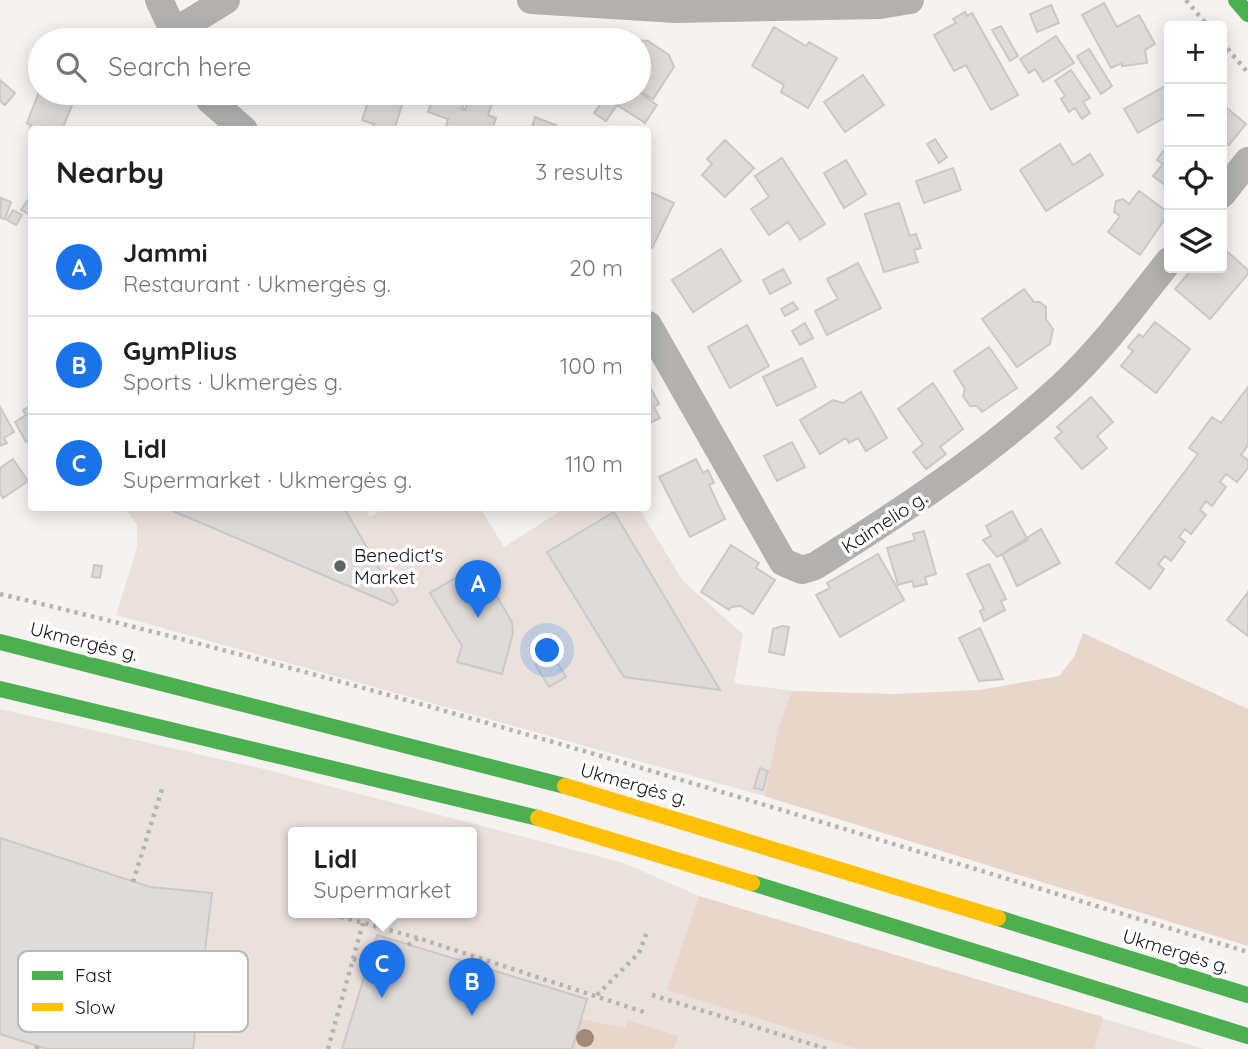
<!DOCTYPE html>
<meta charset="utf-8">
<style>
body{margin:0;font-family:Quicksand,sans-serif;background:#f6f6f6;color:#202124}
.controls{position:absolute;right:21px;top:21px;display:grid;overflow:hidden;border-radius:7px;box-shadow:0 4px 18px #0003}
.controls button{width:63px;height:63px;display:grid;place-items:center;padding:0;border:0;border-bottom:2px solid #e0e0e0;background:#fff;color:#202124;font:35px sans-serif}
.you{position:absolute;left:548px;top:651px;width:24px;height:24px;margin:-18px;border:5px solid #fff;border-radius:50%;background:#1a73e8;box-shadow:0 0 0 10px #1a73e833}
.badge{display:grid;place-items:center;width:46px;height:46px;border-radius:50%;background:#1a73e8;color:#fff;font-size:23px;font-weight:700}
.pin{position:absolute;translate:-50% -58px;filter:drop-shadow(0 2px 4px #0008)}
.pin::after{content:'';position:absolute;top:37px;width:24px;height:21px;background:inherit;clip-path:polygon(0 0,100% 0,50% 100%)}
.popup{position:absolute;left:288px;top:827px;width:189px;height:91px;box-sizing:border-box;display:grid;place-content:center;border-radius:7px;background:#fff;filter:drop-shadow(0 2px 5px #0005);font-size:23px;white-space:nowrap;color:#757577}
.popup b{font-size:26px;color:#202124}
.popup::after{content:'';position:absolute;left:50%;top:100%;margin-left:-14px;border:14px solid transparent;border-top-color:#fff}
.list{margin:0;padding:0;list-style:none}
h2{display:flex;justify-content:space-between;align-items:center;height:91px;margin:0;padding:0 28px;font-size:30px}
h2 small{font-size:23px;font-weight:400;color:#757577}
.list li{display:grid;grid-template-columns:46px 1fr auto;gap:21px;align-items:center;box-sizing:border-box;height:98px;padding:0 28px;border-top:2px solid #e0e0e0}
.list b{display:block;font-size:26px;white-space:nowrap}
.list p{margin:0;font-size:23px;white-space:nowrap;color:#757577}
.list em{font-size:23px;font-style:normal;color:#757577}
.icon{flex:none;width:38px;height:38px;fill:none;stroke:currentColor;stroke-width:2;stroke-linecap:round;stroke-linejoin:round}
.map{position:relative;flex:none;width:1248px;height:1049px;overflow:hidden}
.search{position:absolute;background:#fff;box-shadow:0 4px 18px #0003;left:28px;top:28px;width:623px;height:77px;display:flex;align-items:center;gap:18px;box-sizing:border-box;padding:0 24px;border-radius:38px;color:#757577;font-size:26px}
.panel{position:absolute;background:#fff;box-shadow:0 4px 18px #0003;left:28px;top:126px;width:623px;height:385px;border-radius:7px}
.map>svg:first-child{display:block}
.built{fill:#ebe1dc;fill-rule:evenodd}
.green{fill:#e8d6cb}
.building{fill:#dedbd9;stroke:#cbc8c7;stroke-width:2}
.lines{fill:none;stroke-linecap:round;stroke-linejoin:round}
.path{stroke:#b6b3b2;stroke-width:4.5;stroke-dasharray:3.5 5;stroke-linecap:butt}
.street{stroke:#b2b1af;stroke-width:28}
.fast{stroke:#4caf50;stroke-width:16}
.slow{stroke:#ffc107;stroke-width:16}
.tree{fill:#a28977}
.poi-dot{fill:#646260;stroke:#fff;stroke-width:2.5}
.labels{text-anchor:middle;stroke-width:7;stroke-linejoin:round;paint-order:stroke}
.street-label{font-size:19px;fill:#161412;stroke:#fff}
.poi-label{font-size:19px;fill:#161412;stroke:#fff;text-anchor:start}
.key{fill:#fff;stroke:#b9b8b8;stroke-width:2}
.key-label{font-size:19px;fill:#161412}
</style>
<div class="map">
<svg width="1248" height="1049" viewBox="0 0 1248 1049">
<rect width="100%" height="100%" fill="#f6f2f0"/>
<path class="built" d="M125,508H364L370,517L385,508H480L504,547L565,508H639L683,581L743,634L734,683L792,691L779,726L764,796L116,615L137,548V525Z
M0,709L268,770L624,863L699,896L1204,1049H0ZM293,832H471V912H293Z"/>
<path class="green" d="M1083,633L1248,709V946L764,796L779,726L792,691L894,694L979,690L1059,676L1074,657Z
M699,896L1103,1017L1094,1049H857L667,990Z
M581,1019L625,1028L628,1020L678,1036L674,1049H572Z"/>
<path class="building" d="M1104,3L1117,27L1139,15L1155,44L1145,50L1147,63L1122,66V63L1111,68L1082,15Z
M1051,5L1059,23L1037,32L1030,14Z
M965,12L967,16L972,13L1018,95L991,110L966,65L954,71L934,35L956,23L953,19Z
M1001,26L1018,56L1010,61L992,30Z
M774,27L806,46L809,42L837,58L808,108L781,92L784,85L752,66Z
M1056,36L1074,63L1043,82L1035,69L1029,73L1020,59Z
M635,40L648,41L669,55L674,67L653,99L639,90V40Z
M1089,49L1112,86L1101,94L1077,56Z
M1071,70L1090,98L1083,102L1090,113L1082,119L1075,108L1069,112L1061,99L1065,96L1055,81Z
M863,75L884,105L845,132L824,102Z
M0,80L15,93L5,105L0,101Z
M1169,84V115L1138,133L1124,109Z
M40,89V93H56L55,96L73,103L62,130L29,131L31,125L27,123Z
M639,92L657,105L645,123L617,105L606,121L594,113L608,93Z
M371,93H406L394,130H372L374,124L362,120Z
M435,93H468L462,109L465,110L470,97L492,104L488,115L496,118L492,130H445L448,119L428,112Z
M1222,104L1246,124L1229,145L1222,139Z
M535,117L556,125L554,130H531Z
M935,139L947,157L939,163L927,144Z
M725,140L754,168L725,197L702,175L712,164L707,159Z
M1060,144L1073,165L1090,154L1103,175L1046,211L1020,170Z
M1166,147L1169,149V188L1153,176L1163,164L1157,160Z
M782,158L825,224L800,240L788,222L769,235L751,209L769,197L755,176Z
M846,160L866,194L844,208L824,173Z
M953,168L961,190L924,203L916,181Z
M648,191L674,203L652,248L648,246Z
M1139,191L1169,213L1140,255L1108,232L1120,216L1114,212L1116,201L1123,199L1129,204Z
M32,194V216L21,210Z
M1,198L11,202L5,219L0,218Z
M899,203L910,236L916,234L921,248L914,250L918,262L884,272L865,214Z
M13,210L22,215L16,225L7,220Z
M1222,247L1248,270V274L1210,319L1175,289L1193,268H1222Z
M721,249L741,281L693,312L672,280Z
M858,263L881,308L827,335L815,311L838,299L827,279Z
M783,269L791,283L770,294L763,280Z
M1024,289L1034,302H1040L1046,307V319L1053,329L1050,344L1017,367L982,319Z
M793,302L798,309L785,316L781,309Z
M1155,322L1190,349L1156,393L1121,366L1133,351L1128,347L1139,334L1143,337Z
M805,323L813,338L800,345L792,331Z
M747,325L769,366L730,388L708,347Z
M989,347L1017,388L982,412L977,406H970L963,396L965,389L954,371Z
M802,358L816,387L777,406L763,377Z
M933,383L963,429L940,447L946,454L926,469L913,452L923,444L898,409Z
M649,385L659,404L654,407L660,418L648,424Z
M1248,387V445L1241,455L1248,460V468L1237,482L1226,474L1220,482L1226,487L1212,506L1206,501L1200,510L1206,515L1191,534L1185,529L1179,537L1185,542L1171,561L1165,556L1158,564L1164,569L1150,589L1116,563L1198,454L1189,448L1212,417L1221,423Z
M861,392L887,438L866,451L858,438L849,443L846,438L820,454L800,420L833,400L843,403Z
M1091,397L1113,422L1097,436L1107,448L1082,469L1055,438L1062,432L1057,427Z
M32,405V439L26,442L15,422L26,415L23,410Z
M0,407L14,432L4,438L7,443L0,446Z
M792,442L805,467L777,481L764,456Z
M13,459L28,481L3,498L0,493V468Z
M696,459L703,473L708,470L714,483L709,485L725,519L690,537L659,477Z
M166,508H344L398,601L393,605Z
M1012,511L1028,540L997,557L983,540L991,536L986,526Z
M614,512L720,690L624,677L547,552Z
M1041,529L1060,563L1017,586L1002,554Z
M924,531L936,574L925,577L927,584L914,587L912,581L898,585L887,548L915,540L913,534Z
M731,545L759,563L756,568L775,580L753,614L741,606L731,607L729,610L701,592Z
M878,554L904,600L840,637L816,595L830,588L827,583Z
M478,564L512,622L513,633L502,674L457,662L462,646L430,593Z
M989,564L1006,599L1001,601L1005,610L984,621L980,611L984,609L967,574Z
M94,565L102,566L100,578L92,577Z
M1248,592V636L1227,620Z
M782,626L789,627L784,655L769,652L773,629Z
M980,628L1003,679L979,681L959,638Z
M552,654L566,677L549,687L535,664Z
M760,768L768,771L763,790L754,788Z
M0,838L150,887L212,893L193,1049H47L0,1034Z
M377,935L587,999L572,1049H342Z"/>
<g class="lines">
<path class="path" d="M1186,0L1208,26
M1222,42L1248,73
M0,594C421,694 834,827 1248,952
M133,882L162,789
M324,912L418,938L647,1013
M408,945L418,938
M353,959L368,965
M597,995L639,953L648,929
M652,995L827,1049
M36,1049L38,1046
M328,1049L363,923"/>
<path class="street" d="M159,0L178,40
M531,0L676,9L880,5L910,0
M174,32L226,0
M206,93L210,100L244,130
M1222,194L1248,161
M648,325L783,562L802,570L815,566C901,512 986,456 1061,387C1102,349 1135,304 1169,261"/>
<path class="fast" d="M1236,0L1248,14
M0,642L565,786
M0,689L538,818
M752,883L1248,1036
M998,918L1248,995"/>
<path class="slow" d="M565,786L998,918
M538,818L752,883"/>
</g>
<circle class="tree" cx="585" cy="1038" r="9"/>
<circle class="poi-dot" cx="340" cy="566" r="7"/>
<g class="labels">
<g class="street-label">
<text transform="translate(884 522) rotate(-33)" y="7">Kaimelio g.</text>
<text transform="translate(84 641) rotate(14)" y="7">Ukmergės g.</text>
<text transform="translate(634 784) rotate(16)" y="7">Ukmergės g.</text>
<text transform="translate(1176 951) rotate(17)" y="7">Ukmergės g.</text>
</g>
<g class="poi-label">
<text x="354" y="562">Benedict's<tspan x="354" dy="22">Market</tspan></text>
</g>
</g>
<rect x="18" y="951" width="230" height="81" rx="10" class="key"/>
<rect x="32" y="971" width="31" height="9" fill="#4caf50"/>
<rect x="32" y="1003" width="31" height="8" fill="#ffc107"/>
<g class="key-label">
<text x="75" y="982">Fast</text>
<text x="75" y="1014">Slow</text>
</g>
</svg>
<div class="controls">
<button>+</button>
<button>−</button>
<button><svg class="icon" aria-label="locate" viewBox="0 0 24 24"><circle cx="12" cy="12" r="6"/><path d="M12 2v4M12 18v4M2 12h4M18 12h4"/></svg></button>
<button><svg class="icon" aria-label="layers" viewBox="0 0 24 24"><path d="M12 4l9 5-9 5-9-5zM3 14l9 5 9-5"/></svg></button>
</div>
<div class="you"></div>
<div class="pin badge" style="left:478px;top:618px">A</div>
<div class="pin badge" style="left:472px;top:1016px">B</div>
<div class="pin badge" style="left:382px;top:998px">C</div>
<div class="popup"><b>Lidl</b>Supermarket</div>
<div class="search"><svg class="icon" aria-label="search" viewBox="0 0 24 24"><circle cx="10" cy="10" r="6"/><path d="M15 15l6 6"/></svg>Search here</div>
<section class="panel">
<h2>Nearby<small>3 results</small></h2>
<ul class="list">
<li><span class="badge">A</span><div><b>Jammi</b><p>Restaurant · Ukmergės g.</p></div><em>20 m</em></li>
<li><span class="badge">B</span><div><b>GymPlius</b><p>Sports · Ukmergės g.</p></div><em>100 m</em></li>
<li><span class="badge">C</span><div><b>Lidl</b><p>Supermarket · Ukmergės g.</p></div><em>110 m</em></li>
</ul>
</section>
</div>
